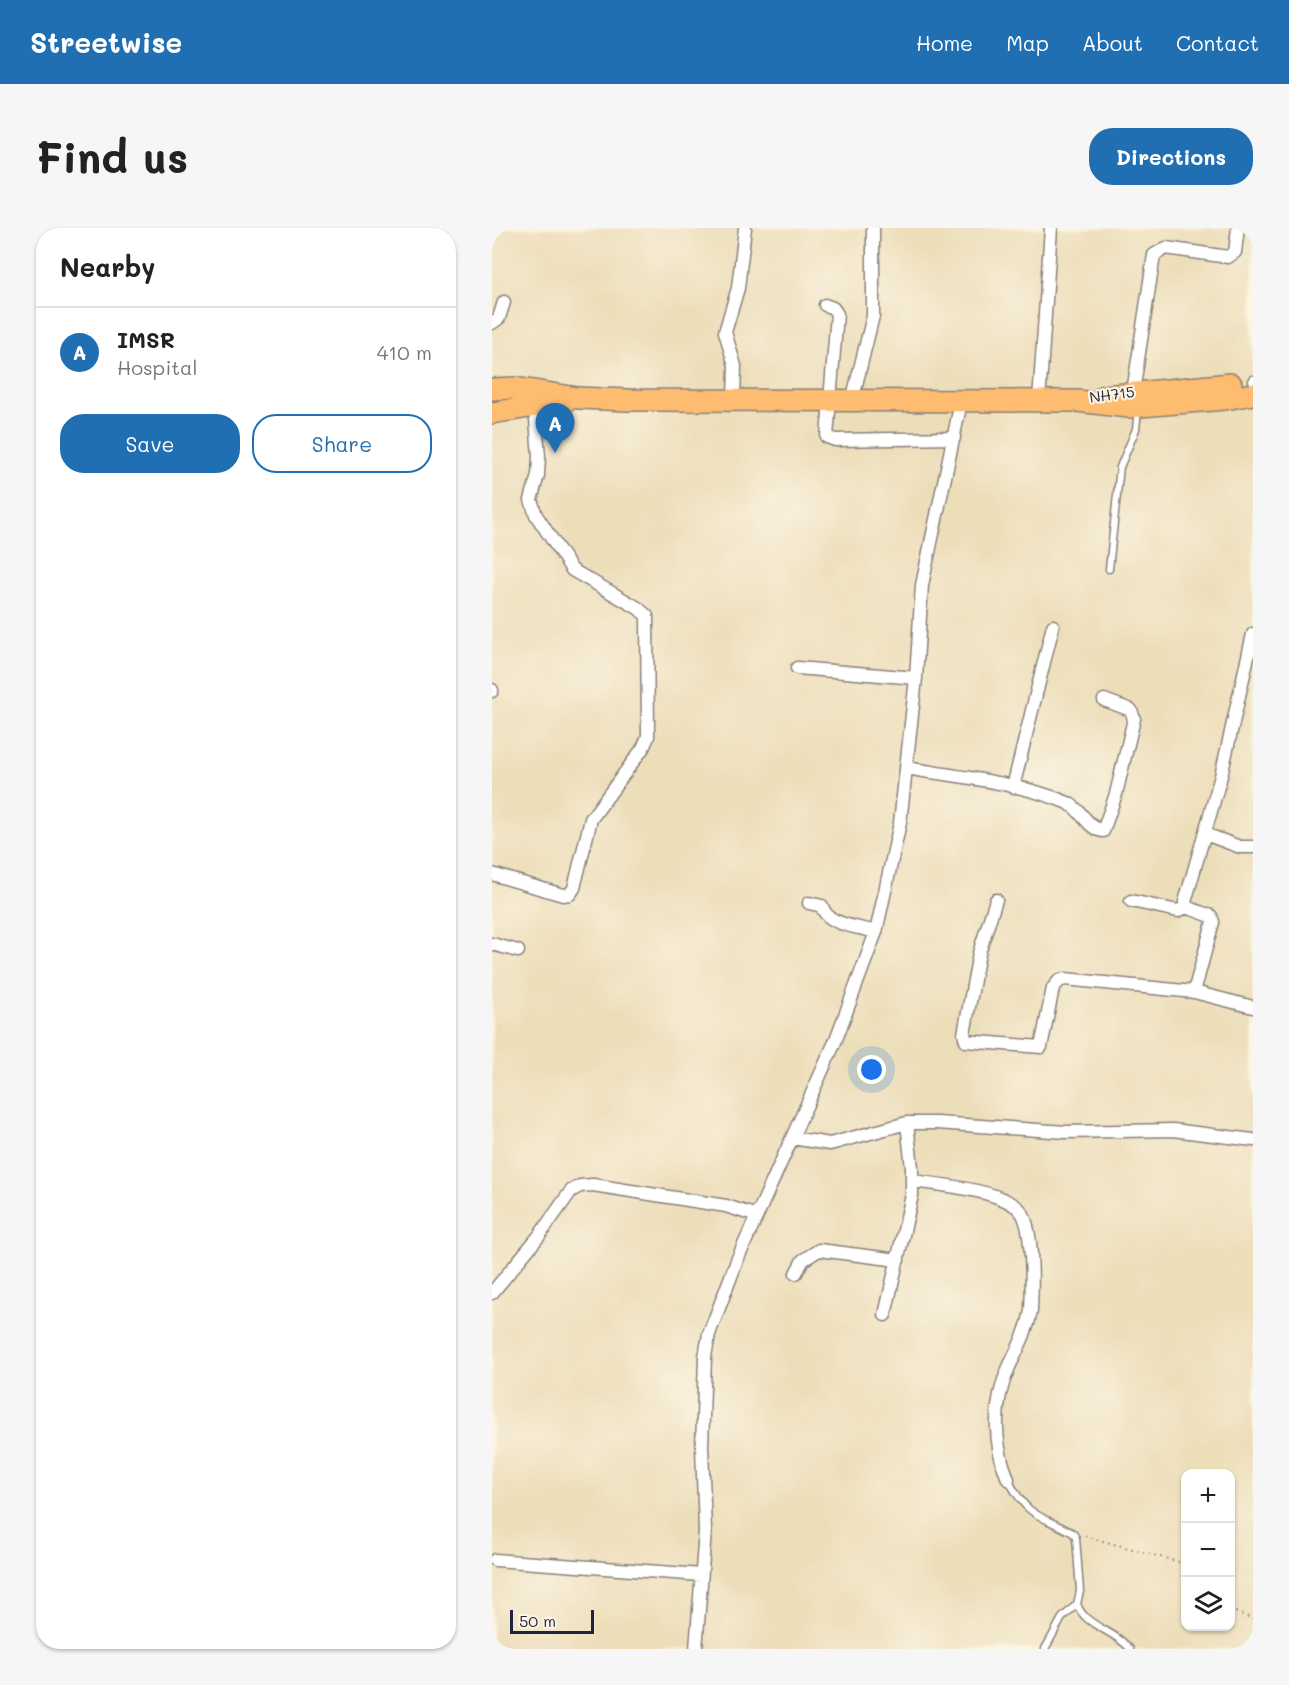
<!DOCTYPE html>
<meta charset="utf-8">
<style>
body{margin:0;font-family:Mali,sans-serif;background:#f6f6f6;color:#222}
.controls{position:absolute;right:18px;bottom:18px;display:grid;overflow:hidden;border-radius:12px;box-shadow:0 2px 4px #0004}
.controls button{width:54px;height:54px;display:grid;place-items:center;padding:0;border:0;border-bottom:2px solid #e0e0e0;background:#fff;color:#222;font:30px sans-serif}
.scale{position:absolute;left:18px;bottom:15px;width:84px;box-sizing:border-box;padding-left:6px;border:3px solid #22223b;border-top:0;font-size:16px;line-height:21px;white-space:nowrap;color:#22223b;-webkit-text-stroke:4px #fcf5e5;paint-order:stroke}
.you{position:absolute;left:380px;top:842px;width:21px;height:21px;margin:-15px;border:4px solid #fff;border-radius:50%;background:#1a73e8;box-shadow:0 0 0 9px #1a73e833}
.badge{display:grid;place-items:center;width:39px;height:39px;border-radius:50%;background:#1f6fb2;color:#fff;font-size:20px;font-weight:700}
.pin{position:absolute;translate:-50% -50px;filter:drop-shadow(0 2px 3px #0008)}
.pin::after{content:'';position:absolute;top:32px;width:21px;height:18px;background:inherit;clip-path:polygon(0 0,100% 0,50% 100%)}
.list{margin:0;padding:0;list-style:none}
h2{display:flex;justify-content:space-between;align-items:center;height:78px;margin:0;padding:0 24px;font-size:26px}
h2 small{font-size:20px;font-weight:400;color:#767676}
.list li{display:grid;grid-template-columns:39px 1fr auto;gap:18px;align-items:center;box-sizing:border-box;height:90px;padding:0 24px;border-top:2px solid #e0e0e0}
.list b{display:block;font-size:22px;white-space:nowrap}
.list p{margin:0;font-size:20px;white-space:nowrap;color:#767676}
.list em{font-size:20px;font-style:normal;color:#767676}
.actions{display:flex;gap:12px;padding:18px 24px}
.actions a{flex:1;padding:14px 0;border:2px solid #1f6fb2;border-radius:24px;text-align:center;font-size:21px;color:#1f6fb2}
.actions .main{background:#1f6fb2;color:#fff}
.icon{flex:none;width:33px;height:33px;fill:none;stroke:currentColor;stroke-width:2;stroke-linecap:round;stroke-linejoin:round}
.map{position:relative;flex:none;width:761px;height:1421px;overflow:hidden;border-radius:24px}
header{display:flex;align-items:center;gap:36px;box-sizing:border-box;height:84px;padding:0 30px;background:#1f6fb2;color:#fff}
header strong{font-size:28px}
nav{display:flex;gap:33px;margin-inline-start:auto;font-size:21px}
.intro{display:flex;align-items:center;justify-content:space-between;box-sizing:border-box;height:144px;padding:0 36px}
h1{margin:0;font-size:42px}
.button{padding:15px 27px;border-radius:24px;background:#1f6fb2;color:#fff;font-size:21px;font-weight:700}
main{display:flex;gap:36px;padding:0 36px}
aside{flex:1;background:#fff;border-radius:24px;box-shadow:0 2px 4px #0004}
.map>svg:first-child{display:block}
.lines{fill:none;stroke-linecap:round;stroke-linejoin:round}
.service-casing{stroke:#88807a;stroke-width:9}
.minor-casing{stroke:#88807a;stroke-width:15}
.trunk-casing{stroke:#88807a;stroke-width:24}
.path{stroke:#88807a;stroke-width:2;stroke-dasharray:1.5 4.5;stroke-linecap:butt}
.service{stroke:#fff;stroke-width:6}
.minor{stroke:#fff;stroke-width:12}
.trunk{stroke:#fdbc70;stroke-width:21}
.labels{text-anchor:middle;stroke-width:4.5;stroke-linejoin:round;paint-order:stroke}
.street-label{font-size:15px;fill:#22223b;stroke:#fcf5e5}
</style>
<header>
<strong>Streetwise</strong>
<nav><a>Home</a><a>Map</a><a>About</a><a>Contact</a></nav>
</header>
<div class="intro"><h1>Find us</h1><a class="button">Directions</a></div>
<main>
<aside>
<h2>Nearby<small></small></h2>
<ul class="list">
<li><span class="badge">A</span><div><b>IMSR</b><p>Hospital</p></div><em>410 m</em></li>
</ul>
<div class="actions"><a class="main">Save</a><a>Share</a></div>
</aside>
<div class="map">
<svg width="761" height="1421" viewBox="0 0 761 1421">
<rect width="100%" height="100%" fill="#fcf5e5"/>
<filter id="ink" filterUnits="userSpaceOnUse"><feTurbulence type="fractalNoise" baseFrequency=".0167" numOctaves="2"/><feDisplacementMap in="SourceGraphic" scale="12" xChannelSelector="R" yChannelSelector="G"/><feConvolveMatrix kernelMatrix="1 2 1 2 8 2 1 2 1" color-interpolation-filters="sRGB"/></filter>
<filter id="wash" filterUnits="userSpaceOnUse"><feTurbulence type="fractalNoise" baseFrequency=".008" numOctaves="4" result="noise"/><feDisplacementMap in="SourceGraphic" scale="24" xChannelSelector="R" yChannelSelector="G"/><feGaussianBlur stdDeviation="1.35" result="paint"/><feColorMatrix in="noise" values="0 0 0 0 0 0 0 0 0 0 0 0 0 0 0 0 0 1.4 0 .05"/><feComposite in="paint" operator="in"/></filter>
<g filter="url(#wash)">
<rect width="100%" height="100%" fill="#eddeba"/>
</g>
<g filter="url(#ink)">
<g class="lines">
<g class="service-casing">
<path id="service" d="M760,153L761,151
M617,341L628,239L644,201L646,182
M516,1251C536,1290 546,1286 581,1305L584,1310L588,1363L585,1376L570,1390L553,1421
M585,1376C593,1399 623,1402 638,1421"/>
</g>
<g class="minor-casing">
<path id="minor" d="M333,77L341,80L345,86L335,209L343,212L462,210
M0,95L7,90L12,74
M641,164L662,27L674,20L736,29L743,24L746,0
M242,172L243,138L233,104L246,60L253,0
M360,173L381,88V0
M547,173L559,0
M305,440L424,450
M0,463V462
M414,540C467,549 526,554 576,575C589,581 597,602 611,603L624,566L642,491L639,482L612,472
M521,559L561,398
M713,606L748,619H761
M0,646L71,667L78,666L82,660L99,591L151,520L156,509L155,388L146,380L80,342L44,287L39,272L46,247L47,228L43,179
M504,672L487,725L472,806L474,813L549,819L561,760L567,753L573,751L702,764L721,694L719,688L694,679L693,674L729,548L761,406
M639,673L686,683L694,679
M317,675L330,678C334,697 367,699 384,704
M0,716L26,723
M702,764L761,779
M300,910L338,916L415,895H445L574,904L681,902L761,912
M421,953C448,957 509,962 528,982C542,998 540,1062 539,1083C535,1104 526,1120 517,1139C501,1175 501,1215 516,1251
M304,1045L311,1032L327,1022L406,1032
M0,1065L47,1008L79,963L88,958L101,957L234,978L265,988
M393,1087L420,967V940L415,895
M3,1332L209,1347
M204,1421L213,1303L210,1219L213,1129L217,1106L246,1030L343,814L384,704L408,595L424,450L430,357L469,174"/>
</g>
<g class="trunk-casing">
<path id="trunk" d="M0,161L23,160L86,170L136,172L585,173L637,179L733,171L761,166
M612,168L739,156
M0,185L74,173"/>
</g>
<path class="path" d="M593,1308L694,1336
M738,1382L761,1391"/>
<use href="#service" class="service"/>
<use href="#minor" class="minor"/>
<use href="#trunk" class="trunk"/>
</g>
</g>
<g class="labels">
<g class="street-label">
<text transform="translate(620 167) rotate(-8)" y="5">NH715</text>
</g>
</g>
</svg>
<div class="controls">
<button>+</button>
<button>−</button>
<button><svg class="icon" aria-label="layers" viewBox="0 0 24 24"><path d="M12 4l9 5-9 5-9-5zM3 14l9 5 9-5"/></svg></button>
</div>
<div class="scale">50 m</div>
<div class="you"></div>
<div class="pin badge" style="left:63px;top:225px">A</div>
</div>
</main>
